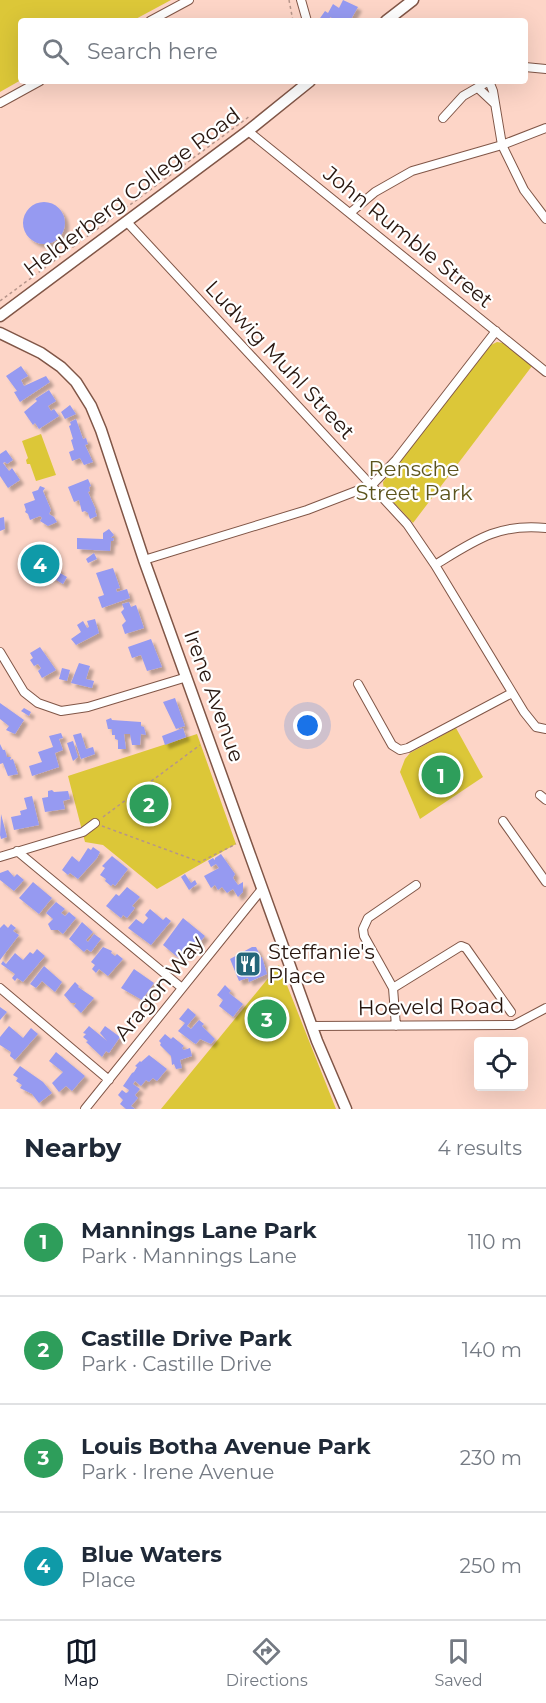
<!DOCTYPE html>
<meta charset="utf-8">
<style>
body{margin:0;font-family:Montserrat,sans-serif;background:#f6f6f7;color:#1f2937}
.controls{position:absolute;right:18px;bottom:18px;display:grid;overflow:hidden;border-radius:6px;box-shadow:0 6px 24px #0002}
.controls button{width:54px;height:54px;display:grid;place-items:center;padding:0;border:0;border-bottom:2px solid #e0e1e3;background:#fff;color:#1f2937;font:30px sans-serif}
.you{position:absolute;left:308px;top:726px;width:21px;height:21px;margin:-15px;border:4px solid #fff;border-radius:50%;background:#1a73e8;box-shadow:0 0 0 9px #1a73e833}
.badge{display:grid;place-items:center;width:39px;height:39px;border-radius:50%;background:#111827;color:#fff;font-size:20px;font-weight:700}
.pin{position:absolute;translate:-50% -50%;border:3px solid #fff;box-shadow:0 2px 6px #0006}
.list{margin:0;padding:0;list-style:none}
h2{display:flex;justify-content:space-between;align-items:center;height:78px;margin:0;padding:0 24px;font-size:26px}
h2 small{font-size:20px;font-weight:400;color:#747a83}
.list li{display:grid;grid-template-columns:39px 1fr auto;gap:18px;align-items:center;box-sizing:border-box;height:108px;padding:0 24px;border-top:2px solid #e0e1e3}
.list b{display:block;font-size:22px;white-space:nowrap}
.list p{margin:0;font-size:20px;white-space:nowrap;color:#747a83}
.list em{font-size:20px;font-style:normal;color:#747a83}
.icon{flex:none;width:33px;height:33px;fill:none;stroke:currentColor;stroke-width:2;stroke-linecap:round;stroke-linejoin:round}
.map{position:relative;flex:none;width:546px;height:1109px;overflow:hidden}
.search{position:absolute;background:#fff;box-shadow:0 6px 24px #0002;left:18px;right:18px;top:18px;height:66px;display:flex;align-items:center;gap:15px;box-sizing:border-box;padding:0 21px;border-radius:6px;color:#747a83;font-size:22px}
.sheet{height:510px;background:#fff}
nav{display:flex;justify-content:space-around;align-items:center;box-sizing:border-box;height:84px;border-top:2px solid #e0e1e3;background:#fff;font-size:16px;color:#747a83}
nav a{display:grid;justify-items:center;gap:3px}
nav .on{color:#111827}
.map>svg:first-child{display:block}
.green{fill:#dcc738}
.building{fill:#969af1;filter:url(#shadow)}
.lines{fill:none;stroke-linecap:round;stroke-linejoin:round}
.minor-casing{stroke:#805647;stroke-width:10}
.tertiary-casing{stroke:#805647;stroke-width:13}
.path{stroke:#b6958a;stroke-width:1.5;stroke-dasharray:3 3;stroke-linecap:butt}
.minor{stroke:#fff;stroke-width:8}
.tertiary{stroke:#fff;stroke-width:10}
.labels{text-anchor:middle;stroke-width:4.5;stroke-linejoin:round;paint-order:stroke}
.street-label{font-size:21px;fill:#27160f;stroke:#fff}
.park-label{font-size:21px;fill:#5c541d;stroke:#fff}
.poi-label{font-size:21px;fill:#27160f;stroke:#fff;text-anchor:start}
</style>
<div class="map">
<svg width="546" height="1109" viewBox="0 0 546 1109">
<defs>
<filter id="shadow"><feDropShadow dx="4" dy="4" stdDeviation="1.5" flood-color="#0004"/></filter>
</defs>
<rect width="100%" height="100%" fill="#fdd5c7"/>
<path class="green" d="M0,0H171L132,21H21V80L0,92Z
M497,342L503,343L532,366L413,523L384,492L383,482L491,345Z
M41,434L56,475L36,481L30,464H27L26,460L28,458L22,441Z
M456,728L483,777L420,819L400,772L405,759L410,753Z
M197,734L236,844L157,889L103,845L85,842L68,776Z
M279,965L336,1109H161Z"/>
<path class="building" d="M343,0L358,7L350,21H333L334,19L330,17L329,21H318L325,11L328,13L333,4L339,8Z
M23 223a21 21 0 1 1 42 0a21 21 0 1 1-42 0Z
M21,366L28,376L21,380L24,386L46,376L50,382L20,402L14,392L17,391L6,376Z
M49,390L56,401L48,406L51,411L54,409L59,416L39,429L35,423L33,425L24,412L37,401L35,399Z
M70,405L76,414L65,419L61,412Z
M76,419L83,439L86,438L88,444L85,445L93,462L84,465L80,458L72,461L69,452L74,450L71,440L73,439L69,426L71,425L70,422Z
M6,450L13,460L7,464L5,462L3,463L9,471L12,468L20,480L8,488L0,476V454Z
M88,479L91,486L89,487L90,491L88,492L96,510L95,511L97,516L90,519L88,513L85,511L82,512L79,500L74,502L68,487Z
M40,486L45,488L43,491L51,510L49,514L54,517L57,522L48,526L40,521L42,518L40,516L30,520L28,514L25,512L26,510L24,504L35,500L32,492L38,490Z
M4,517L5,529L0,531V518Z
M109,529L114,535L111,538H114L113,541H111L110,551L77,549V538L103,539V533Z
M37,548L41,551L39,553L41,555L57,563L54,566L61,570L57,576L60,573L67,577L63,584L46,574L41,575L24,565L33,550L35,551Z
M94,553L97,559L88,563L86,559Z
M113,568L120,588L116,589L117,592L127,589L130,598L102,608L98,597L104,595L96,573Z
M129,602L131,607L136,605L144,628L125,634L122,625L126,621L121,612L124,609L122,604Z
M95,619L99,633L76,645L71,639L81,632L77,625L83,621L87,628L89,627L87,621Z
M151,639L162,667L147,671L141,655L132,658L128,647Z
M40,647L56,670L42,678L38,671L41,668L38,664L34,666L30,660L33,658L30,653Z
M79,663L90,666L86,679L94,681L92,688L71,683Z
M62,668L70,670L67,681L59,679Z
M175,698L185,726L176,729L163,702Z
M0,703L24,720L15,734L6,730L9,726L0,719Z
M24,708L31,712L29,716L21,711Z
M111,718L112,720L141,722V726L144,727L146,735L141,734L140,745H132L130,734H124L126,749H118V740L115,739V735H112V729H108L106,720Z
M183,728L186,737L165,745L162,736Z
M61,733L63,738L59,739L63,750L55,753L59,767L32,776L29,766L42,762L38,752L53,747L49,736Z
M81,733L86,749L93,747L95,754L81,759L73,735Z
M73,741L78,757L73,761L67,743Z
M0,744L3,750H5L7,757H11L10,760L13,759L18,774L8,776L3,763L0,764Z
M52,790L54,792L68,791L70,799L63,801L65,809L45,812L42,798L48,797V791Z
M32,796L39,825L14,830L11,817L21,815L20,811L27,809L24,798Z
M1,814L7,837L1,839L0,835Z
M93,847L100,852L97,858L78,879L70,873L68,875L62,870L72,856L79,862L88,848L91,850Z
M221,854L235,874L233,878L238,885L243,882V892L238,897L233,889L227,893L222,887L218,890L215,885L211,888L204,876L219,868L216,864L211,867L208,861L213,858L215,860V858Z
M112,856L128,869L115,886L113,884L111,886L105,881L106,879L100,875L105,868L102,866Z
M8,870L14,877L17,874L24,880L14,891L0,880V873Z
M185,874L191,883L195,880L197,884L189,890L181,877Z
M33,882L52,898L39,914L19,898Z
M127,887L140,897L132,906L135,908L127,918L123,915L121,918L106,906L116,894L119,896Z
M56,902L65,909L61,913L65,916L69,912L76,918L63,934L58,930H51L48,924L53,919L46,913Z
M150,909L163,920L166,917L171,921L151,945L128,928L136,919L143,924L148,918L145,915Z
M183,918L205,936L188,956L185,955L181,960L163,945Z
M82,922L93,932L86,940L88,942L94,934L101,939L91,952L87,949L84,952L69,939Z
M4,924L8,928L11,924L16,928L13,931L19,935L0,960V928Z
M103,947L112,951L111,953L115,956L117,954L123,959L108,976L99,969L96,973L92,969L95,965L91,962Z
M252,947H256L261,957H262L267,974L249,982L248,978L239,981L230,959Z
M37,949L45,956L23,982L17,978L15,981L12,978L15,974L1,964L3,961L6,964L15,953L23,960L30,952L33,954Z
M44,966L62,982L55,992L42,981L36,988L30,984Z
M134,969L154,983L142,1000L121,988Z
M75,982L79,986L78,987L94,998L81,1013L74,1006L76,1003H71L64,995Z
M225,985L231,991L229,993L243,1004L233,1017L219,1006L223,1000L217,995Z
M0,1007L7,1012L0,1020Z
M188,1008L196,1015L187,1026L191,1029L199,1020L204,1024L202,1026L215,1039L211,1044L200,1039L196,1044L194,1043L178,1031L185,1023L179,1019Z
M9,1026L23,1038L31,1028L38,1034L15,1060L10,1056L11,1052L0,1045V1037Z
M89,1026L107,1041L100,1033L105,1026L120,1037L109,1053L106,1051L102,1057L86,1042L88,1041L83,1037L86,1034L83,1033Z
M165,1034L171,1039L173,1037L184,1046L182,1048L184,1050L190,1048L192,1056L180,1060L182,1068L176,1069L174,1064L172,1065L171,1056L160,1045L161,1043L159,1041Z
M56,1052L85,1076L72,1091L66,1086L59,1092L52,1083L63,1072L49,1061Z
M149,1055L167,1069L157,1081L153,1078L149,1082L146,1080L141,1086L135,1081L133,1084L140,1089L135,1095L138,1098L131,1106L135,1109H126L120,1104L123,1100L118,1095L122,1090L126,1093L128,1092L129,1090L123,1086L132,1073L134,1072L137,1067L135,1066L140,1061L141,1062Z
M20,1066L43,1082L52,1093L39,1103L32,1094L20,1088L22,1085L16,1081L18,1078L13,1075Z"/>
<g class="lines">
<g class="minor-casing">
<path id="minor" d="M301,0L307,21
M150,21L189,0
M525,67L546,69
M489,81L493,91L502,145L524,190L546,219
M478,88L494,103
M0,103L40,81
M443,118L463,96L489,81
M248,131L546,372
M350,213L375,192L412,171L502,145L546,128
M127,222L407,524L435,565L524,712L536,727L546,729
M144,560L307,510L372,485L396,460L496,331
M435,565C474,541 498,523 546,528
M0,652L24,692L38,703L61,711L88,707L187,677
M358,684L392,745L400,750L408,748L512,693
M540,795L546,800
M503,821L546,882
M17,851L182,988
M0,857L83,832L95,823
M0,988L109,1080
M393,988L461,946L466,948L511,1012
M311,1026L514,1025L546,1008
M396,1026L393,988L364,936L363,929L368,918L416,885
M85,1109L262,889"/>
</g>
<g class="tertiary-casing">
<path id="tertiary" d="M386,21L413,0
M0,316L248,131L310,81
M0,333L41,353L61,367L76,382L91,406L101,430L144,560L317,1041L346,1109"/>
</g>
<path class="path" d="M289,0L293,21
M0,301L250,116
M103,817L200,745
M102,826L200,862L236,844"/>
<use href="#minor" class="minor"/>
<use href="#tertiary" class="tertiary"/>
</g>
<defs>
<g id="restaurant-square" transform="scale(1.35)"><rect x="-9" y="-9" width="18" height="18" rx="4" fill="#246679" stroke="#fff"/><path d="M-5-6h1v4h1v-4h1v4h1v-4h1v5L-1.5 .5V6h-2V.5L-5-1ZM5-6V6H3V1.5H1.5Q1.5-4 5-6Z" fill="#fff"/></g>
</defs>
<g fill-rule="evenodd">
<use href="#restaurant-square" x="248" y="964"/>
</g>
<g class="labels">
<g class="street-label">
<text transform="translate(132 192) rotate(-37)" y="7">Helderberg College Road</text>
<text transform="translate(408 237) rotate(39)" y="7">John Rumble Street</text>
<text transform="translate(280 360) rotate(47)" y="7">Ludwig Muhl Street</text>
<text transform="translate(214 696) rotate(70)" y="7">Irene Avenue</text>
<text transform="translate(159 988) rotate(-51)" y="7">Aragon Way</text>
<text transform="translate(431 1007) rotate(-1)" y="7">Hoeveld Road</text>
</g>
<g class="park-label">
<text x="414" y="476">Rensche<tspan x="414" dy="24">Street Park</tspan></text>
</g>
<g class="poi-label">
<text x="268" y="959">Steffanie's<tspan x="268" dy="24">Place</tspan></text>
</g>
</g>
</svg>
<div class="controls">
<button><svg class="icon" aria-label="locate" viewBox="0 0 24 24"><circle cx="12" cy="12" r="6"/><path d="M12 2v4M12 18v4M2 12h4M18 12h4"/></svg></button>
</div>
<div class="you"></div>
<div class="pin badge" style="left:441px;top:775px;background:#2e9e5b">1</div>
<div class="pin badge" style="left:149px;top:804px;background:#2e9e5b">2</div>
<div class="pin badge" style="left:267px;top:1019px;background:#2e9e5b">3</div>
<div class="pin badge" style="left:40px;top:564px;background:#0f9aa8">4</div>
<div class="search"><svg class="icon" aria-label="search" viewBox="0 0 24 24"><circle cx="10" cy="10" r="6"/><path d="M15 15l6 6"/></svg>Search here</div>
</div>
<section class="sheet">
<h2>Nearby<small>4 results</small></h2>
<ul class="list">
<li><span class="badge" style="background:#2e9e5b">1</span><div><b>Mannings Lane Park</b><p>Park · Mannings Lane</p></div><em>110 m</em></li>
<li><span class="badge" style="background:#2e9e5b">2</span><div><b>Castille Drive Park</b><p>Park · Castille Drive</p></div><em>140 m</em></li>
<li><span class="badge" style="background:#2e9e5b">3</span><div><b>Louis Botha Avenue Park</b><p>Park · Irene Avenue</p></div><em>230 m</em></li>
<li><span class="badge" style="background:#0f9aa8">4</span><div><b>Blue Waters</b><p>Place</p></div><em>250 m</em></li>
</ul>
</section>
<nav>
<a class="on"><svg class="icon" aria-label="map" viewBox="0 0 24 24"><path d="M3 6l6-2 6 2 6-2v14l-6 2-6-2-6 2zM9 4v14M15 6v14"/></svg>Map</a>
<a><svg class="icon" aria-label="directions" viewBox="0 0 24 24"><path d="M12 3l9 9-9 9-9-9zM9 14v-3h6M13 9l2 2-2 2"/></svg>Directions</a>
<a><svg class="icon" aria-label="saved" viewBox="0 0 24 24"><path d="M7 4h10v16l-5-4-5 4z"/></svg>Saved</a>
</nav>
